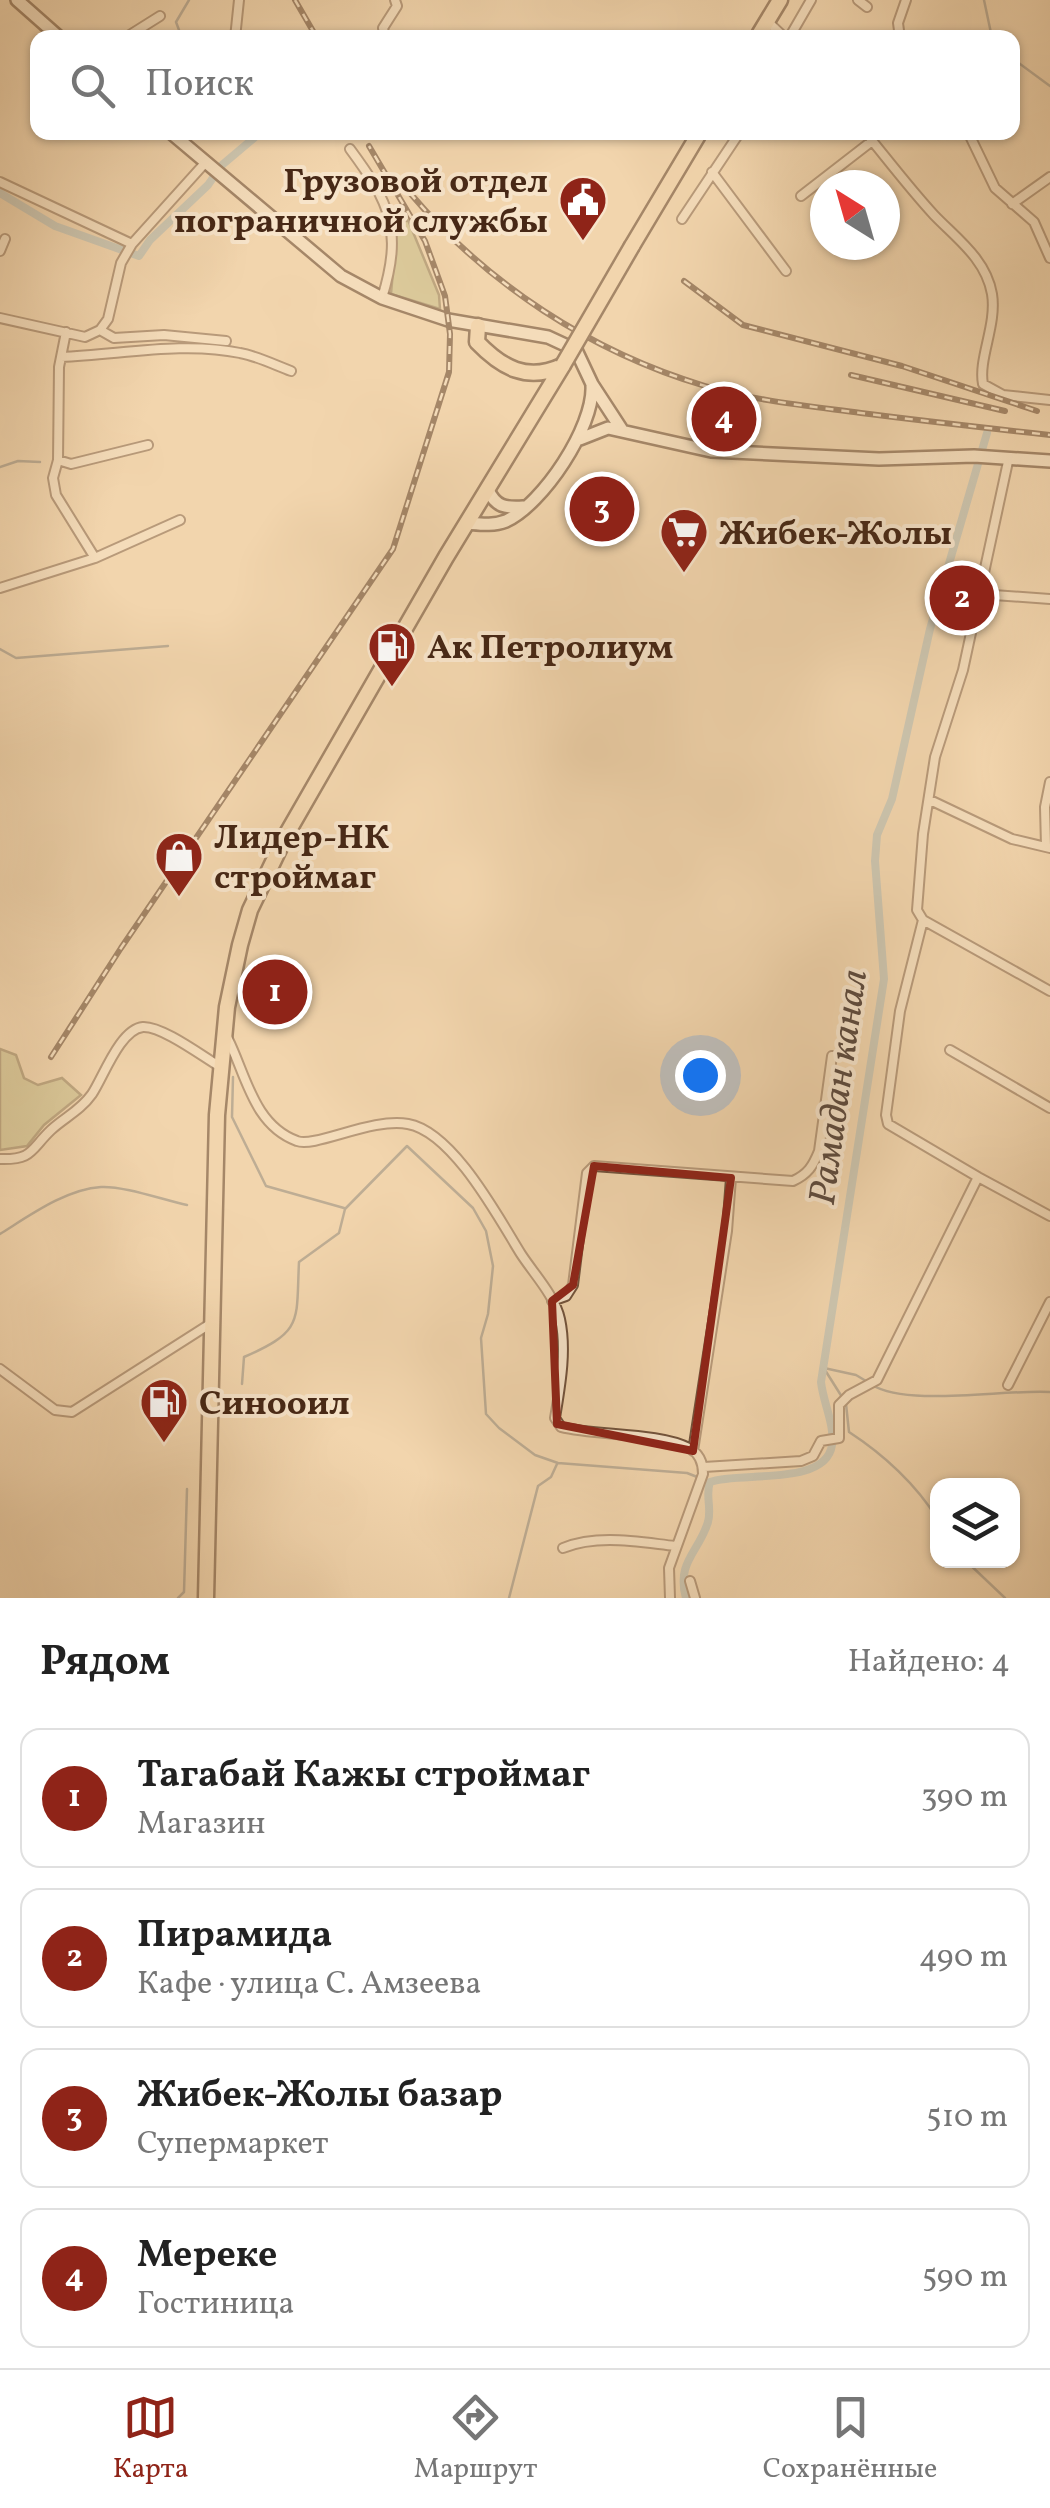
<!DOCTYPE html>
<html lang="ru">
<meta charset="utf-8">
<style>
body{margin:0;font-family:Vollkorn,serif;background:#f2f2f2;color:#222}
.controls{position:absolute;right:30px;bottom:30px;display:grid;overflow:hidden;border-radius:20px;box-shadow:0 2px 8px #0004}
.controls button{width:90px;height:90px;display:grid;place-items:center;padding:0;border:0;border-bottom:2px solid #e0e0e0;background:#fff;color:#222;font:50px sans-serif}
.compass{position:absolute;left:810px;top:170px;width:90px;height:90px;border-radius:50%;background:#fff;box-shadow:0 2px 8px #0004;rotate:323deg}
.you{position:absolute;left:700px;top:1075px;width:35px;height:35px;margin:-25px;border:8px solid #fff;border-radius:50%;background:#1a73e8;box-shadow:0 0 0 15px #1a73e833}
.badge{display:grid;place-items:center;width:65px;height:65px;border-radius:50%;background:#8f2418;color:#fff;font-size:32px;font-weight:700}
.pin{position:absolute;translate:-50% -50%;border:5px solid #fff;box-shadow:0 2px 10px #0006}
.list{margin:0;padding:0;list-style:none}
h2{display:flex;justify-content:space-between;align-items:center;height:130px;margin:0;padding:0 40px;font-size:42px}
h2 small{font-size:32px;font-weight:400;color:#767676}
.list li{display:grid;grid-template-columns:65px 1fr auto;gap:30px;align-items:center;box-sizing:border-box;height:140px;margin:0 20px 20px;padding:0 20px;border:2px solid #e0e0e0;border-radius:20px}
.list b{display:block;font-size:38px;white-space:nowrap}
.list p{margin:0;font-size:32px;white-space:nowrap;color:#767676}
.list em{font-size:32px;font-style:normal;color:#767676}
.icon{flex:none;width:55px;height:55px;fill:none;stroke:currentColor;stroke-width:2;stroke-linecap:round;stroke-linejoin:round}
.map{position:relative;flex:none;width:1050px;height:1598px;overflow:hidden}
.search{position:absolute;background:#fff;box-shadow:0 2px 8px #0004;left:30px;right:30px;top:30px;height:110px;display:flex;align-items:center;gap:25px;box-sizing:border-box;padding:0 35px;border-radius:20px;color:#767676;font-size:38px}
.sheet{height:770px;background:#fff}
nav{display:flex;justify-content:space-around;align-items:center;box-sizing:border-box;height:140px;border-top:2px solid #e0e0e0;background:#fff;font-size:28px;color:#767676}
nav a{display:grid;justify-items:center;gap:5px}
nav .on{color:#8f2418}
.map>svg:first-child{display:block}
.green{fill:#c0bc86;stroke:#84724e;stroke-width:2.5}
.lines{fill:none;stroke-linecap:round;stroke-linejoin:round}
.stream{stroke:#7e7d77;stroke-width:2.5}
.canal{stroke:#a2b5b7;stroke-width:8}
.street-casing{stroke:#72533c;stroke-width:12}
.secondary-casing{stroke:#472816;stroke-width:16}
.highway-casing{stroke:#472816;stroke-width:19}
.street{stroke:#f7e4ca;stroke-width:8}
.secondary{stroke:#f7e4ca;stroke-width:11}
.highway{stroke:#f2d5ad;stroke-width:14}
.rail-casing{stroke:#472816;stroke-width:6}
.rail{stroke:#f7e4ca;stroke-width:2.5;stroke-dasharray:8;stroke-linecap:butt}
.highway-bridge-casing{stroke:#472816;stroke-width:19;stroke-linecap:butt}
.highway-bridge{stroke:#f2d5ad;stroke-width:14}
.marked{fill:none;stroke:#8f2418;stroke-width:8;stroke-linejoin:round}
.labels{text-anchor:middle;stroke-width:8;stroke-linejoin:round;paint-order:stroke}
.poi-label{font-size:35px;font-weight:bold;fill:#472816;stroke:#f7e4ca;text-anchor:start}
.water-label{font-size:38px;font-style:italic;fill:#5e4b3e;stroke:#f7e4ca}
</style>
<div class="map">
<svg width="1050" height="1598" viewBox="0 0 1050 1598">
<rect width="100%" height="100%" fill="#f2d5ad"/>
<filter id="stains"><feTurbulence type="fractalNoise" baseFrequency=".002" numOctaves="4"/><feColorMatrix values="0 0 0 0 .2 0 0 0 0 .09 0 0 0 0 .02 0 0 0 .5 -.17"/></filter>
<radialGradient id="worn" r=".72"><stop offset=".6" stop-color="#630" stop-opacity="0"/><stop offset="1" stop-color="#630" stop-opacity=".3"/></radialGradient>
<path class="green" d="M408,220L439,295L440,309L391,294L397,225Z
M0,1049L16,1055L24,1078L38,1085L62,1078L81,1095L44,1125L27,1146L0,1150Z"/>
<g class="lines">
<path class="stream" d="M984,0L991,33L995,38
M182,38L176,22L189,0
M1012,58L1050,86
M0,467L18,461L40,462
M0,649L16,658L168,646
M233,1077L232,1117L266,1186L344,1208
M0,1234C29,1216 66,1189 101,1187C125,1186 163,1200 187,1205
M824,1368L856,1375L866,1381
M825,1370L842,1397
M242,1384L244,1357C304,1331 296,1322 299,1262L339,1233L345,1209L407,1146L473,1208L486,1231L493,1266L488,1314L481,1338L486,1414L499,1428L535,1455L558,1463L687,1473L710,1482
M872,1385C908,1407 1005,1389 1050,1392
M846,1404L849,1432C883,1454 917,1485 938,1520
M965,1560L1005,1598
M178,1598L184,1592L187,1489
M509,1598L538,1486L551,1477L557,1464"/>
<path class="canal" d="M416,38L447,36
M0,193L55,226L139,256L150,240L208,185L222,165L261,132
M686,1598C676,1562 699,1552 708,1522C712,1507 705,1496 710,1482C739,1471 826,1487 832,1445C835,1425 823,1402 821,1382L884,979L875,861L877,835L892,799L930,629L987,433"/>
<g class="street-casing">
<path id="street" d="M858,0L867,7
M767,21L785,38
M125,38L160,16
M235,38L239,0
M385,38L383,28L397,6L395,0
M789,38L811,0
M900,38L898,23L906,0
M865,132C888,160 910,189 934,215C956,238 986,259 992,294C997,325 978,359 983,384L1003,395L1050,400
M968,132L995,188L1034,222L1050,258
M350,149C390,203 403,230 382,298
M712,172L786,271
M0,182L132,244
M801,196L872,141
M1012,204L1050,177
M682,219L740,132
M0,251L5,239
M0,318L85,337L100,330L108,319L121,263L132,244L205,163
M100,330L114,338L164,335L226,341
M66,332L59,367L58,460L53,478L56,495L95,558
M61,357C119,355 183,341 240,353C257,356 275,365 291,371
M58,460L71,464L148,445
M0,588L95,558L180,520
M980,594L1050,599
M930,800L1012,839L1050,848
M1046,846L1045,807L1050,782
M923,920L1050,991
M227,1037C246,1074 253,1125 297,1141C315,1148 373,1117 408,1124C453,1132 498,1217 521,1254C534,1274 555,1296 560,1319C567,1351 560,1387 555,1418L561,1427C595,1436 659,1432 689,1448C699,1453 703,1463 703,1474L669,1568L670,1598
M950,1050L1050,1108
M0,1159C33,1160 30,1150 51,1130C65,1117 80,1111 92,1094C103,1078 120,1029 143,1027C162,1026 202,1056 219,1066
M978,1177L1050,1216
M552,1301L566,1296L573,1285L587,1173L594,1166L793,1181C808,1174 813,1166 819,1151L832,1056
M0,1369L55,1410L72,1412L213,1322
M1008,1385L1050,1302
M693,1451L727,1231L731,1178
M704,1467L801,1461L813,1456L821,1441L839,1438V1405L849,1395L877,1380L978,1177L888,1124L886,1115L900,1011L923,920L917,910L923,834L935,757L963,670L1009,457
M563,1548C598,1534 638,1542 675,1546
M690,1581L695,1598"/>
</g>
<g class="secondary-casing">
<path id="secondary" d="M17,0L60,38
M170,132L341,276L382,298L448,320L548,337L576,350L592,384L622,430
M580,439L608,428L711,451L879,459L974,456L1050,461
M488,490C496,507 505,508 523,507
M467,523C480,524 493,526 506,521C543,504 594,427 592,386"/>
</g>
<g class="highway-casing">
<path id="highway" d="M757,38L780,0
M632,246L700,132
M478,326L477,342C502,368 527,382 562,366
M206,1598L217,1115L227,1007L240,945L250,910L285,837L446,557L563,365"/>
</g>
<use href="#street" class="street"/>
<use href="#secondary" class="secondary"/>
<use href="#highway" class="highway"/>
<g class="rail-casing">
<path id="rail" d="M295,0L317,38
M410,193C487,284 591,352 705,386C756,401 809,406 861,413C924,421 987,428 1050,435
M684,281L743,325L902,366L1037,411
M851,375L1005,411
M51,1057L121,948L393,549L449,372L450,334L445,296L425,241L369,146"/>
</g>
<use href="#rail" class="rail"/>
<g class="highway-bridge-casing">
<path id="highway-bridge" d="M563,365L632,246"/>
</g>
<use href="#highway-bridge" class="highway-bridge"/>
</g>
<path d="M0 0H1050V1598H0ZM594,1166L731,1178L693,1451L557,1424L552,1301L573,1285Z" fill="#f2d5ad" fill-opacity=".55" fill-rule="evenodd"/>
<path class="marked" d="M594,1166L731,1178L693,1451L557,1424L552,1301L573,1285Z"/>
<defs>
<g id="civic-pin" transform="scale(2.5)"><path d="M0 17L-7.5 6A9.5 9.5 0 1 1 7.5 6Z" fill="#8f2418" stroke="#f7e4ca"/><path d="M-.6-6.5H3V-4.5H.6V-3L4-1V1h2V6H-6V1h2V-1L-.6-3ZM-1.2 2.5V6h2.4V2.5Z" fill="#fff"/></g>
<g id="supermarket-pin" transform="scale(2.5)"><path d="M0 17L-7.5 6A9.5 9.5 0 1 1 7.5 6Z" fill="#8f2418" stroke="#f7e4ca"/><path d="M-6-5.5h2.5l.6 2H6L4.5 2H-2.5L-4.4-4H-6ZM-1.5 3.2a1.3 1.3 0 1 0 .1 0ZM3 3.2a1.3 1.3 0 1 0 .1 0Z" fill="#fff"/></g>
<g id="fuel-pin" transform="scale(2.5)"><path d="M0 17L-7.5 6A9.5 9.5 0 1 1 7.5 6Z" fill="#8f2418" stroke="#f7e4ca"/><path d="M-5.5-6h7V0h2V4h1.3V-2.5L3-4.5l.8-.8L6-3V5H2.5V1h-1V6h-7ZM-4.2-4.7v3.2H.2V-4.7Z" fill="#fff"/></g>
<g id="shop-pin" transform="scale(2.5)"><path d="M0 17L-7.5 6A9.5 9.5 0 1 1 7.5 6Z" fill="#8f2418" stroke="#f7e4ca"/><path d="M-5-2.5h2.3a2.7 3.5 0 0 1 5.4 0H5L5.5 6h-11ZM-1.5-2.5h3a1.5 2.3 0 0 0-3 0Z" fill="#fff"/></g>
</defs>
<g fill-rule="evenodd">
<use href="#civic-pin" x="583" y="200"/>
<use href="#supermarket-pin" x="684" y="532"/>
<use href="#fuel-pin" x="392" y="646"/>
<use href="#shop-pin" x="179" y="856"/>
<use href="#fuel-pin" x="164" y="1402"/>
</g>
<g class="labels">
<g class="poi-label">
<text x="548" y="192" text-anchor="end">Грузовой отдел<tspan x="548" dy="40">пограничной службы</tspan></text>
<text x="719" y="544">Жибек-Жолы</text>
<text x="427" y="658">Ак Петролиум</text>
<text x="214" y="848">Лидер-НК<tspan x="214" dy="40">строймаг</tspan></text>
<text x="199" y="1414">Синооил</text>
</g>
<g class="water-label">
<text transform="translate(837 1087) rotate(-82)" y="13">Рамадан канал</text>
</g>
</g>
<rect width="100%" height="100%" filter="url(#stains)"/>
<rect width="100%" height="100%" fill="url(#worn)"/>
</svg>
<div class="controls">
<button><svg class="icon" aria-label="layers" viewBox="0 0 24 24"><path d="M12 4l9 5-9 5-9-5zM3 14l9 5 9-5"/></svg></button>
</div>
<svg class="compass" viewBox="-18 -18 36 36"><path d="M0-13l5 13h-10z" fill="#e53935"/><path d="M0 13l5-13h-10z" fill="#767676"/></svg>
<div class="you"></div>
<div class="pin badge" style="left:275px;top:992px">1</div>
<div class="pin badge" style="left:962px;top:598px">2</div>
<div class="pin badge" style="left:602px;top:509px">3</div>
<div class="pin badge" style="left:724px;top:419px">4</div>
<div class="search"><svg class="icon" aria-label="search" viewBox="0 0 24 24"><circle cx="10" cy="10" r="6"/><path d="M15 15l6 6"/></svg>Поиск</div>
</div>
<section class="sheet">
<h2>Рядом<small>Найдено: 4</small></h2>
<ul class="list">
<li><span class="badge">1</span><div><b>Тагабай Кажы строймаг</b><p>Магазин</p></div><em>390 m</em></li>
<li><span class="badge">2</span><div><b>Пирамида</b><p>Кафе · улица С. Амзеева</p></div><em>490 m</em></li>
<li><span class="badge">3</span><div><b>Жибек-Жолы базар</b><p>Супермаркет</p></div><em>510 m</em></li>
<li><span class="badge">4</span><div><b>Мереке</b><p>Гостиница</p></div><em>590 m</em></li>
</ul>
</section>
<nav>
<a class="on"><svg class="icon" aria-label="map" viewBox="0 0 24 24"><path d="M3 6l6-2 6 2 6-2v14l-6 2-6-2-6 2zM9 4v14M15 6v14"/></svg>Карта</a>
<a><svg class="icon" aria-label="directions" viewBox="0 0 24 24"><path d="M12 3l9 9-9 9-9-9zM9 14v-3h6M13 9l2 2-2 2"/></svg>Маршрут</a>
<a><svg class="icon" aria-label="saved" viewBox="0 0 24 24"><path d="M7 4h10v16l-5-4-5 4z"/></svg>Сохранённые</a>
</nav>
